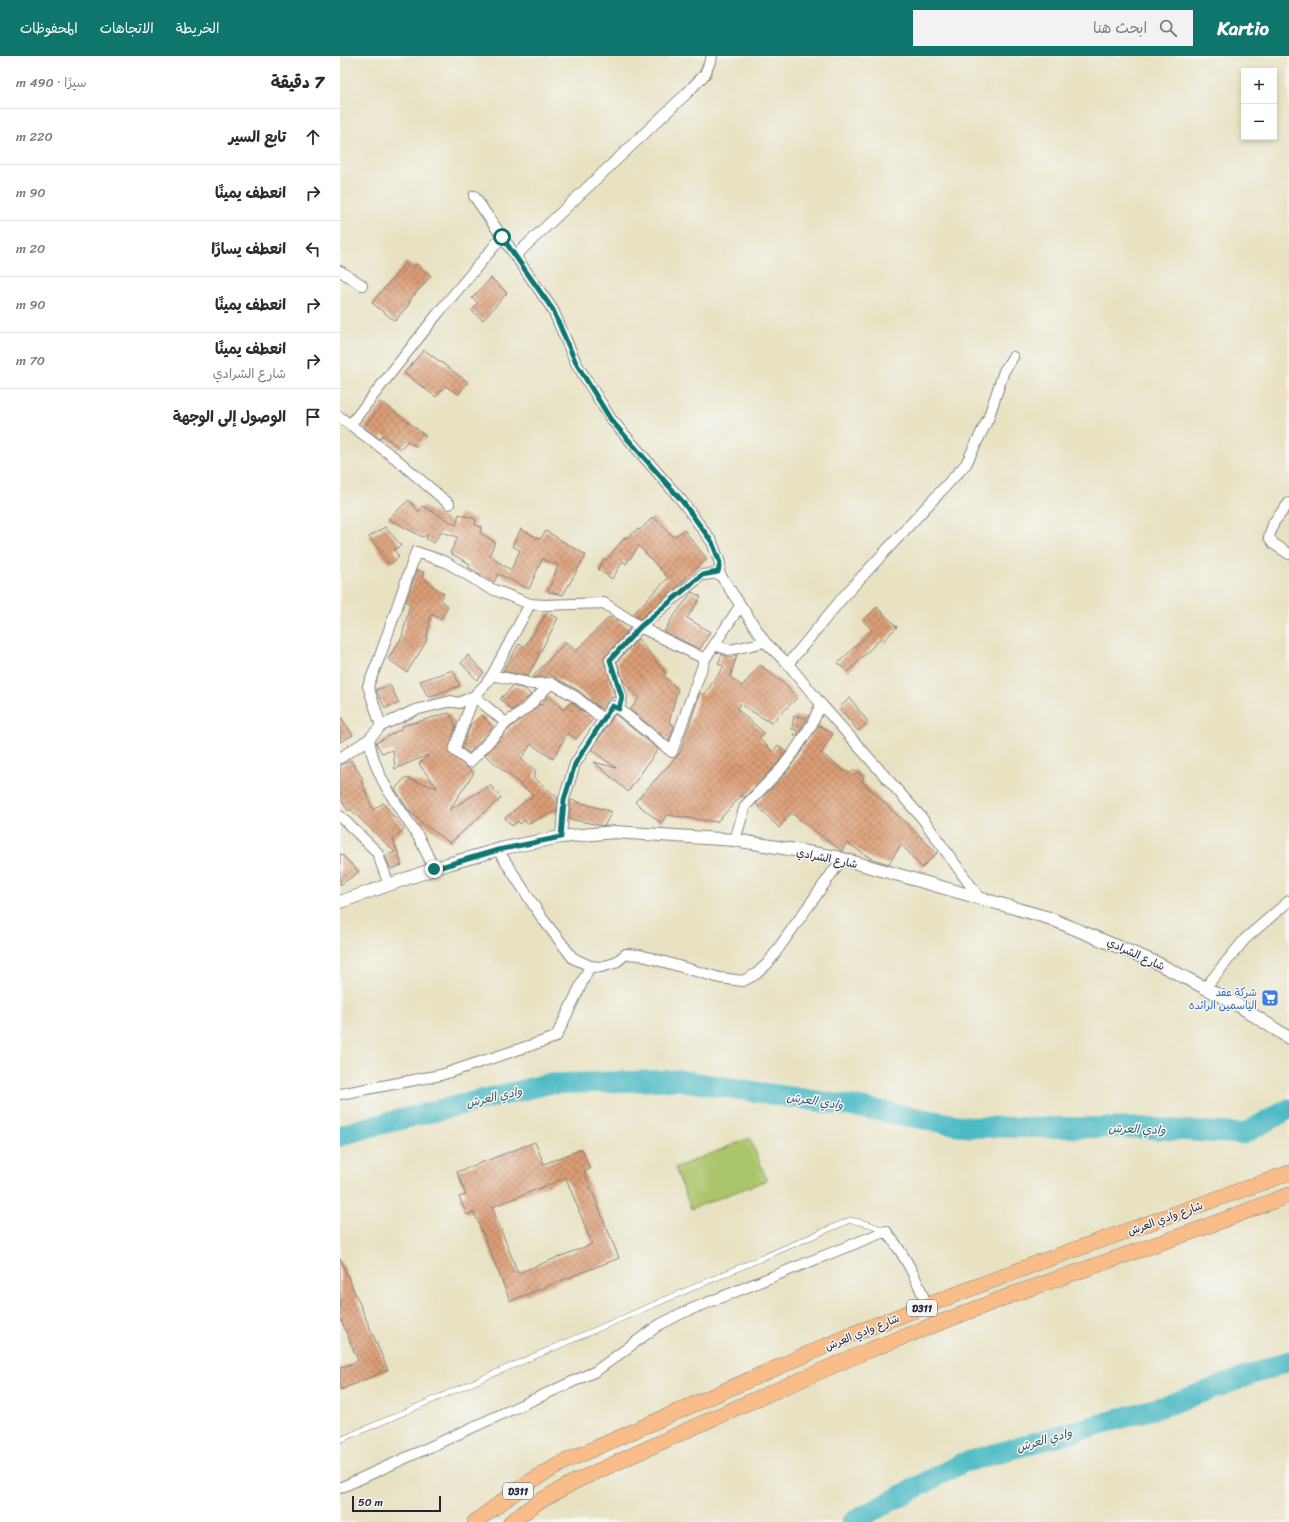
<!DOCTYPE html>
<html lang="ar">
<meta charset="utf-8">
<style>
body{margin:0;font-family:Sriracha,"Playpen Sans Arabic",sans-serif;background:#f2f2f3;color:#2b2b33;direction:rtl}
.controls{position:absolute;right:12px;top:12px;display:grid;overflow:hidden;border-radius:0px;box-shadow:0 2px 6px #0003}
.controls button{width:36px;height:36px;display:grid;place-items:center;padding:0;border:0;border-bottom:1px solid #e1e1e2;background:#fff;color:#2b2b33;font:20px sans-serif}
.scale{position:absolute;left:12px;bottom:10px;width:89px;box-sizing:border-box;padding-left:4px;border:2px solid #22223b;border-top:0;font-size:11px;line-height:14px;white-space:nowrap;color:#22223b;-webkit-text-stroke:3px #f6f6f2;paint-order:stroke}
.stop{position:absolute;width:12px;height:12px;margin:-9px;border:3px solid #0f766e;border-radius:50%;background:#fff}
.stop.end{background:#0f766e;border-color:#fff;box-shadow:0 1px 4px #0008}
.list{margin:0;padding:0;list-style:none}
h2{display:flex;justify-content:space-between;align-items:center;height:52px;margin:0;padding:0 16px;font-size:17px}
h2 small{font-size:13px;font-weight:400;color:#7c7c81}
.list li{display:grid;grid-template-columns:26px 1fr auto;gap:12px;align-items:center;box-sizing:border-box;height:56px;padding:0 16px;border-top:1px solid #e1e1e2}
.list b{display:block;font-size:15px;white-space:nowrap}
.list p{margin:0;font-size:13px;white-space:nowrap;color:#7c7c81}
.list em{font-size:13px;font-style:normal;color:#7c7c81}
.icon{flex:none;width:22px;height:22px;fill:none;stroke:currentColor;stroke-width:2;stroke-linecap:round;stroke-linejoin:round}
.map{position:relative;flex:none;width:949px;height:1466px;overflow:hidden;direction:ltr}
header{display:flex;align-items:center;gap:24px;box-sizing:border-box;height:56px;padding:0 20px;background:#0f766e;color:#fff}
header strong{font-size:19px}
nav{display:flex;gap:22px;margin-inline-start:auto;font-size:14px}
.search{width:280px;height:36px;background:#f2f2f3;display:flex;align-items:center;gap:10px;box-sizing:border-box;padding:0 14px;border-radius:0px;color:#7c7c81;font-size:15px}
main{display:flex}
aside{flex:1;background:#fff}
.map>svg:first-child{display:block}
.park{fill:#abc56b;stroke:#667453}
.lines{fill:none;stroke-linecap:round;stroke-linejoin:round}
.river{stroke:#4cbac4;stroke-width:21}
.building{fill:url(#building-cross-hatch);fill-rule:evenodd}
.service-casing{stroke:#85827f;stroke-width:6}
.minor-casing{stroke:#85827f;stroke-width:12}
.tertiary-casing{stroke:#85827f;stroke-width:14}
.primary-casing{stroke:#85827f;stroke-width:16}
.service{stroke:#fff;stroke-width:5}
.minor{stroke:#fff;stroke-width:10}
.tertiary{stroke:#fff;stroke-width:12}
.primary{stroke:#f8bd89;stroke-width:15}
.route{stroke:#0f766e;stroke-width:5}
.labels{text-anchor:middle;stroke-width:3;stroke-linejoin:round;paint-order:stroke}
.shield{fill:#f6f6f2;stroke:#626272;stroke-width:1}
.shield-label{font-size:10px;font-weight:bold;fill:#22223b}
.street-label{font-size:11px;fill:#22223b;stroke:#f6f6f2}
.shop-label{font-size:11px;fill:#366cbe;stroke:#f6f6f2;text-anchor:end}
.water-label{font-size:12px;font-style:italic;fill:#31576b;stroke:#f6f6f2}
</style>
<header>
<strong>Kartio</strong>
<div class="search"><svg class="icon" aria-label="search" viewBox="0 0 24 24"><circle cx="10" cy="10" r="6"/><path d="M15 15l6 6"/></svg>ابحث هنا</div>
<nav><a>الخريطة</a><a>الاتجاهات</a><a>المحفوظات</a></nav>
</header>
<main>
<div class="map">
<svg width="949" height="1466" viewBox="0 0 949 1466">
<defs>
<pattern id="building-cross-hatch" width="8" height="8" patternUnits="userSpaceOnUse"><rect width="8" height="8" fill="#dc9e76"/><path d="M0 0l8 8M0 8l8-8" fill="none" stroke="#b28062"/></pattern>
</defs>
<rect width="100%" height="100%" fill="#f6f6f2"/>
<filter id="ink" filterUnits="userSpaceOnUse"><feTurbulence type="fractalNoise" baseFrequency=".025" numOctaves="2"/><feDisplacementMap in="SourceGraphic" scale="8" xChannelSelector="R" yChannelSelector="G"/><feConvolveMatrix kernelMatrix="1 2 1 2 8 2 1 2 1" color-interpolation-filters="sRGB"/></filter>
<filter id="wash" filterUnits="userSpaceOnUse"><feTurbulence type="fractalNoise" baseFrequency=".012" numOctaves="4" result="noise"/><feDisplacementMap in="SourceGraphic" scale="16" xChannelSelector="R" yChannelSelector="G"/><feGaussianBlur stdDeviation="0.9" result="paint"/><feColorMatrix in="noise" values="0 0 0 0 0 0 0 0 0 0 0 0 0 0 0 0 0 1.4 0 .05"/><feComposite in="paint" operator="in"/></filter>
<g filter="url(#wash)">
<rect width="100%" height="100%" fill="#e8e2c3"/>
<path class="park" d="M410,1082L427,1124L351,1153L335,1112Z"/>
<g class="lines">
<path class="river" d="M0,1080L25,1072L207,1028L337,1024L523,1052L628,1071L801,1072L903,1078L949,1053
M512,1466L622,1407L828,1349L949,1305"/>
</g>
<g id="blocks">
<path class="building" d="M66,206L73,211L76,208L91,220L69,245L70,247L55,265L32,247Z
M151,222L167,237L143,264L132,255L138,246L132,242Z
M84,294L128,326L118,338L105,330L96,341L64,317Z
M44,347L86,380L77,391L68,385L60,393L43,379L40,383L24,371Z
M69,444L79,456L82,450L116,469L119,458L136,463L135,469L141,471L140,477L155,486L149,500L171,514L180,494L172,490L181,473L200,483L206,475L246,499L223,539L208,536L218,509L202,503L189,533L158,518L154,526L128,511L130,508L110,497L118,481L101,476L94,487L86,483L88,478L83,481L48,463Z
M313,461L334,481L344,474L367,503L300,563L293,558L328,522L299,490L286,508L283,505L272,523L258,513L264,503L266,504L285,481L287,482L298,473L300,474Z
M45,471L61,489L54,494L59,501L52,507H48L29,481Z
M77,514L84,516L82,522L104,538L101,544L108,550L101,563L91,558L86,586L67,616L48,603L62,581L70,548L66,546Z
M352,536L361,541L347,562L370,576L360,593L324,576L331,564Z
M537,551L557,571L543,585L541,582L508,616L498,607L532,574L523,565Z
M207,557L218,562L188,620L163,615L179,588L184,591Z
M269,561L277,564L290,572L264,602L275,640L274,642L272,641L261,653L239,635L209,618L206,621H192L226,586L236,595Z
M298,583L326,617L323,620L338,633L329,666L334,670L329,685L290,654L299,642L284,626L277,606Z
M382,598L390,602L397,599L390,621L402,630L420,609L447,630L457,642L431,667L400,648L397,653L424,677L419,682L433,696L438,689L446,696L436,709L404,742L402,739L377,766L327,759L321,767L295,746L340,697L360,637L364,639L384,610L378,608Z
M128,599L144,617L137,624L121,607Z
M113,614L120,630L88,641L80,625Z
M50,629L59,647L45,652L36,634Z
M173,630L185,633L191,639L172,654L160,643Z
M208,640L224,654L231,646L253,663L236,683L228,677L213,703L191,688L181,703L196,715L193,721L218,742L216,758L214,756L187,768L185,764L180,768L178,765L172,770L165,762L193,739L145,699L170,672L200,648L201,650Z
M510,642L528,666L518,675L500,651Z
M109,657L116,669L108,696L134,717L109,754L150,729L161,742L110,787L82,767L69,755L55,733L65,722L97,732L79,708L88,699L55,713L53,694L42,697L36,687L63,672L62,670Z
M275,658L318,693L288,736L254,706L276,712L252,694Z
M142,659L153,671L129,697L122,692L131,668Z
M0,660L13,679L0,686Z
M454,660L467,662L456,681L454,679L457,674L452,673Z
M479,669L493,678L481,697L509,718L515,714L524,722L521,724L597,797L582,812L561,788L549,808L532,803L507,787L502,795L451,757L439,772L416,748L446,717Z
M11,704L23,723L21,724L33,754L43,747L64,773L53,783L62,809L51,813L45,800L55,796L10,753L8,755L0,742V710Z
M231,744L272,756L264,770L229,763Z
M0,797L19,816L0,829Z
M195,1086L204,1108L242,1093L250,1113L244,1115L279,1202L170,1245L134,1156L127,1159L119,1141L126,1139L117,1116ZM226,1122L252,1188L178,1217L152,1151Z
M0,1202L48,1314L0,1334V1312L18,1305L0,1261Z"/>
</g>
</g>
<g filter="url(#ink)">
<use href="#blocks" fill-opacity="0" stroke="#85827f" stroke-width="1"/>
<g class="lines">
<g class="service-casing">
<path id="service" d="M0,1384L510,1164L528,1168L544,1174"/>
</g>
<g class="minor-casing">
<path id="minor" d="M134,140L213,254L236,307L271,363L342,445L372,486L380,507L379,517L425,586L448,608L481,648L582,762L641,844
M175,200L346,38L365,18L372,0
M0,215L22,229
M0,361L55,402L109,448
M10,369L99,256L162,181
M949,447L934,466L929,481L934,488L949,498
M190,548L204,549L264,547L300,571L365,603
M374,589L390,594L425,586
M448,608L504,540L626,408L648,363L664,315L673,301
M152,619L192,628L211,627L236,641L264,664
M279,653L282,641L270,604L300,571L362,519L379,517
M166,667L134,640L114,694L130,706L166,667L188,651L211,627
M29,683L41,670L75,654L111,645L119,647L134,640L145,629L152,619L190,548L147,531L106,506L76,496L40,600L28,630L41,670
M0,702L29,683C34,719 56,747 76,777C83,788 88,801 94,813
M0,760L37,796L49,829
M221,781L224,743L235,708L272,650L279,653L332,696L365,603L400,550
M395,784L405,750L441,713L454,696L471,670L481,648
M158,794L202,862L233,902L250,910L261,911L275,907L286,898L300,899L380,922L403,925L416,918L428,907L502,803
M865,932L905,883L949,845
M0,1038L101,1019L216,981L250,910
M0,1432L256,1315L319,1269L342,1257L546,1175C564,1198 577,1222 587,1250"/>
</g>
<g class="tertiary-casing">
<path id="tertiary" d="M0,846L108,808L164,792L221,781L275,776L395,784L496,801L709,862L817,907L898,949L949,982"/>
</g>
<g class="primary-casing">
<path id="primary" d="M135,1466L186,1428L224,1406L515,1277L703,1205L949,1117
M171,1466L198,1446L234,1426L398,1351L527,1295L674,1238L860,1173L949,1139"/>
</g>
<use href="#service" class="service"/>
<use href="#minor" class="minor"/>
<use href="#tertiary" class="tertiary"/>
<use href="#primary" class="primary"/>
</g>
</g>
<g class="lines" filter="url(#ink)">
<path class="route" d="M94,813L158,794L221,781L224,744L235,708L272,650L279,653L282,641L270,604L300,571L362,519L378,516L380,507L372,486L342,445L271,364L236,307L213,254L162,181"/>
</g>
<defs>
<g id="supermarket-square" transform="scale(0.9)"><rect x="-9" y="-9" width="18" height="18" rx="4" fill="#3f7fe0" stroke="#f6f6f2"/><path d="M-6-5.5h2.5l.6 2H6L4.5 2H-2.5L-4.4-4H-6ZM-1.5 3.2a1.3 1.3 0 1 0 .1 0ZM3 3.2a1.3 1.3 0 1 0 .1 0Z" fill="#fff"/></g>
</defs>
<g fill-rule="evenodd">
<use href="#supermarket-square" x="930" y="942"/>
</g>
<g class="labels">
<g class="shield">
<rect x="567" y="1244" width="30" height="16" rx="3"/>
<rect x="163" y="1427" width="30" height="16" rx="3"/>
</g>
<g class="shield-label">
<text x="582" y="1256">D311</text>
<text x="178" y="1439">D311</text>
</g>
<g class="street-label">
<text transform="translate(487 802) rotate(12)" y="4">شارع الشرادي</text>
<text transform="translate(796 898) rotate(25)" y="4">شارع الشرادي</text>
<text transform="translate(825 1162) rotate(-20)" y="4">شارع وادي العرش</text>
<text transform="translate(522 1276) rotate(-22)" y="4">شارع وادي العرش</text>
</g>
<g class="shop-label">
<text x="917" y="940">شرکة عقد<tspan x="917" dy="13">الیاسمین الرائدہ</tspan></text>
</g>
<g class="water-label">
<text transform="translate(154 1041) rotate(-13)" y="4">وادي العرش</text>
<text transform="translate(475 1045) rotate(9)" y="4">وادي العرش</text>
<text transform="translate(797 1073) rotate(2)" y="4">وادي العرش</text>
<text transform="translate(704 1384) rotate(-16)" y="4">وادي العرش</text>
</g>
</g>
</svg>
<div class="controls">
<button>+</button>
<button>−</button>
</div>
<div class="scale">50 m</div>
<div class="stop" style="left:162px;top:181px"></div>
<div class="stop end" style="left:94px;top:813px"></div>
</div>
<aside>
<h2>7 دقيقة<small>سيرًا · 490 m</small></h2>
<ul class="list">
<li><svg class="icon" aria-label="ahead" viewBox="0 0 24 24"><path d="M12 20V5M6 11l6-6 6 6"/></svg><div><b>تابع السير</b></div><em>220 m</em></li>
<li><svg class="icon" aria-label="right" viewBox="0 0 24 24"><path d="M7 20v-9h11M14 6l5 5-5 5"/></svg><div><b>انعطف يمينًا</b></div><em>90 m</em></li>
<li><svg class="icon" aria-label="left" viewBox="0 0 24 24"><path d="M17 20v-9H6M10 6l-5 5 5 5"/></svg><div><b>انعطف يسارًا</b></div><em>20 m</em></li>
<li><svg class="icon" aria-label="right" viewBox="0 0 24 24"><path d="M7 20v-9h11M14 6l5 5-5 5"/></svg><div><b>انعطف يمينًا</b></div><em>90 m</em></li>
<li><svg class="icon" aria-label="right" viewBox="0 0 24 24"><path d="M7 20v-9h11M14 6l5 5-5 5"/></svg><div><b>انعطف يمينًا</b><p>شارع الشرادي</p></div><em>70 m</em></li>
<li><svg class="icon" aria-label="arrive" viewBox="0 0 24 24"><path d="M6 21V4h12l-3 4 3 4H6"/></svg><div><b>الوصول إلى الوجهة</b></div></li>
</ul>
</aside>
</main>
